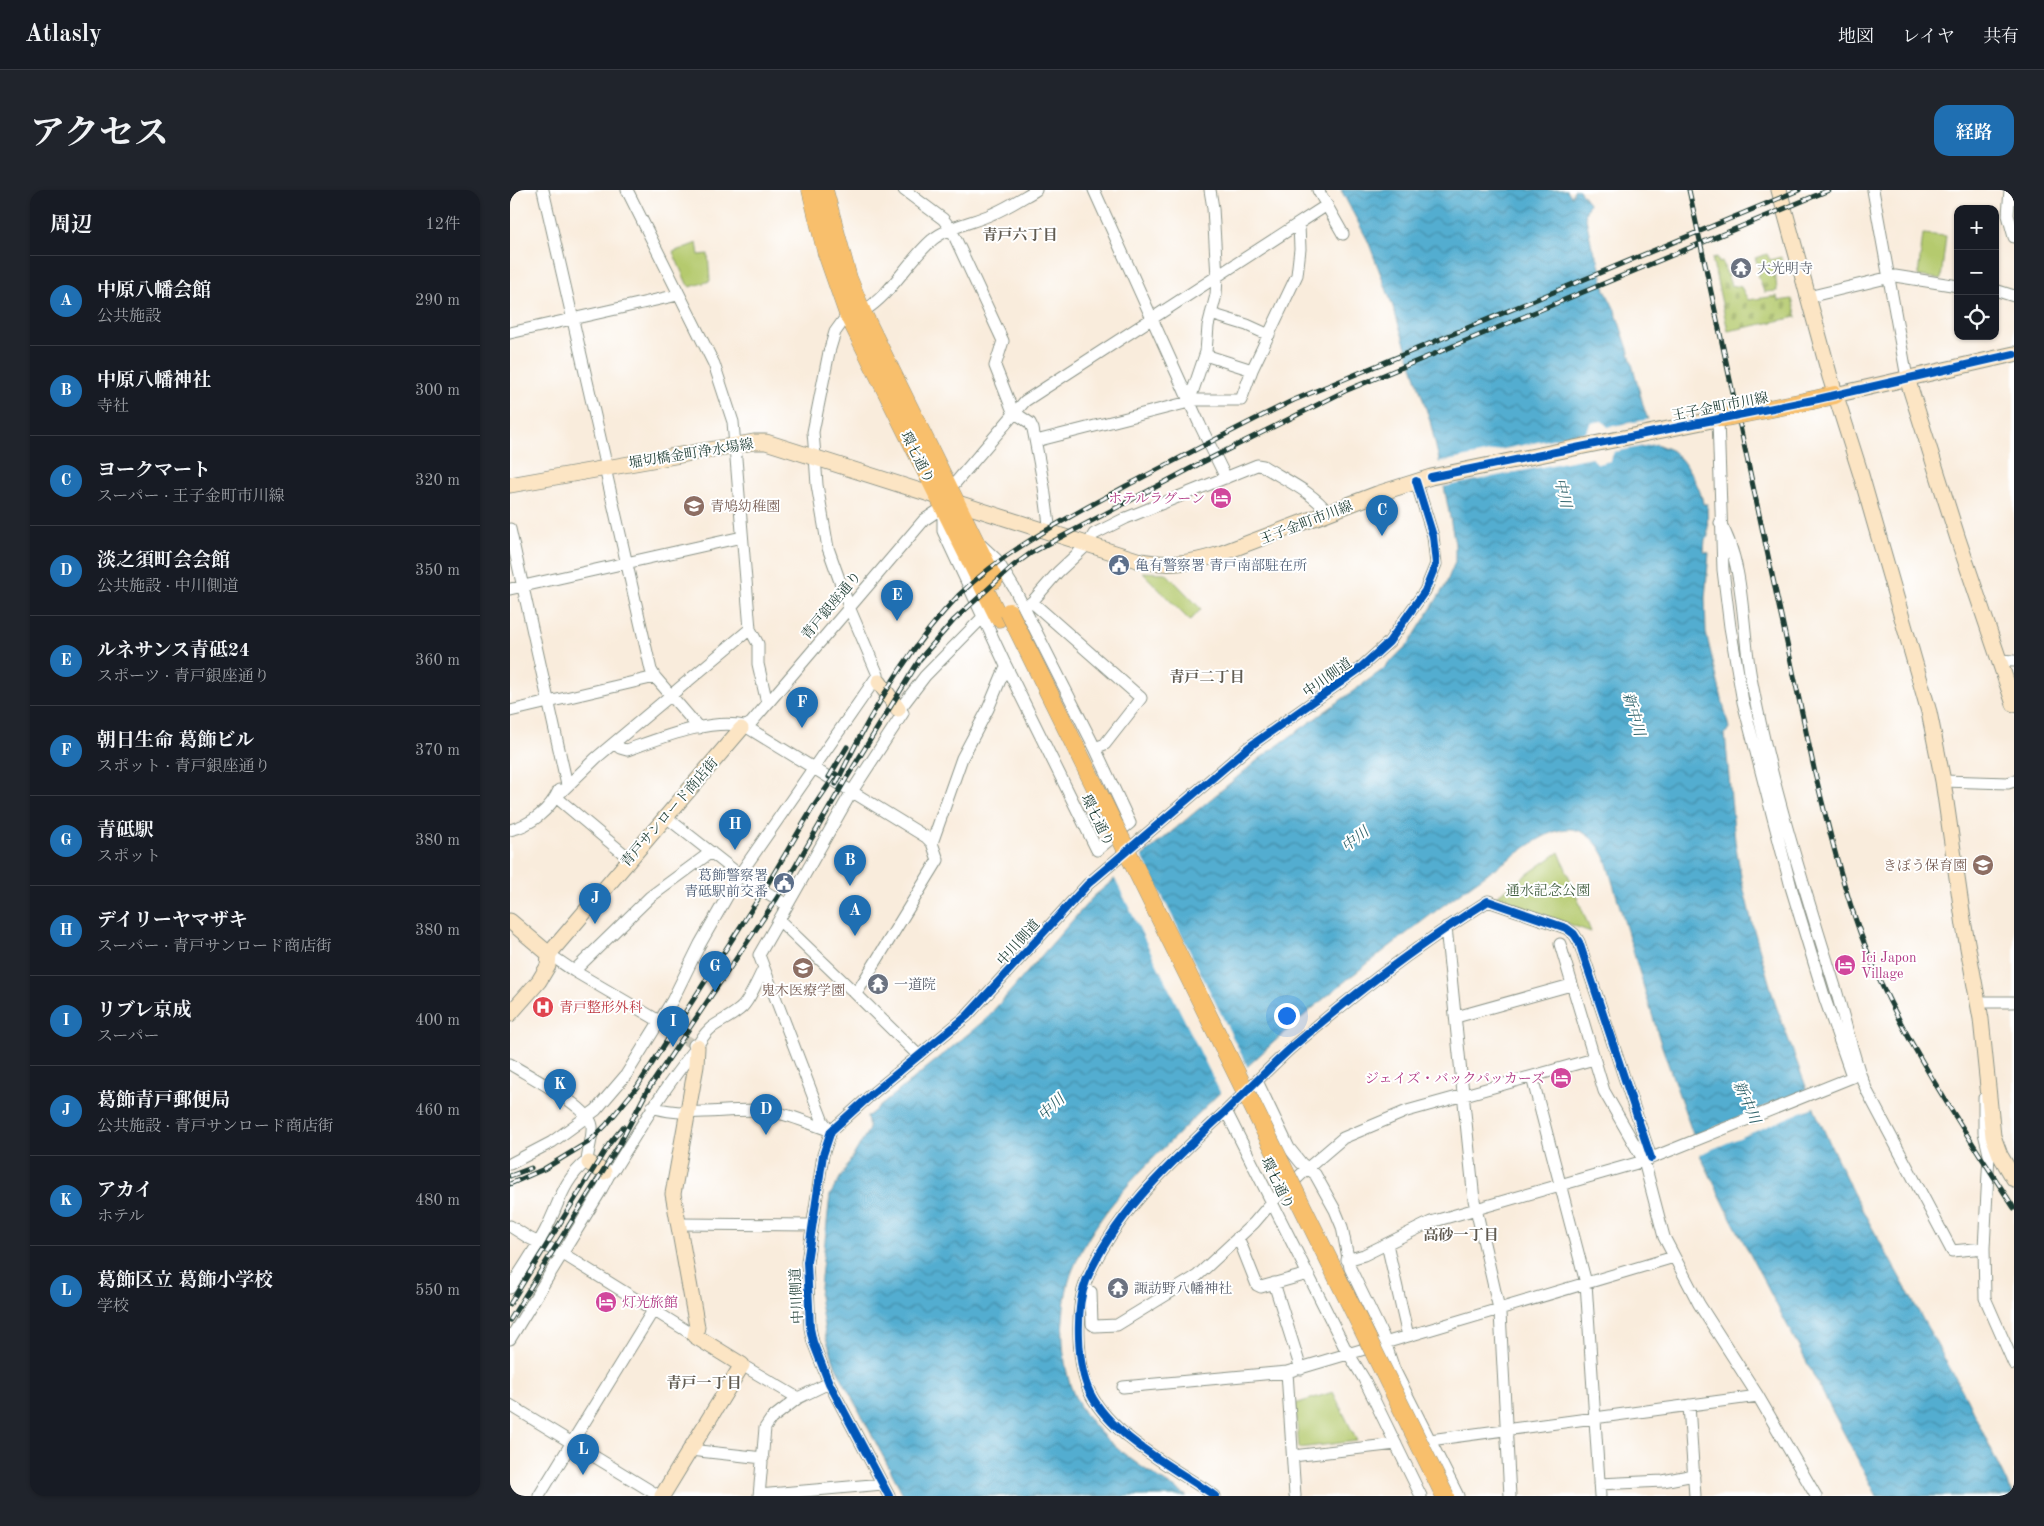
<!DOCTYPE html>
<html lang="ja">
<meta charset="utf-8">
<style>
body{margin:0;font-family:"Old Standard TT","Noto Serif JP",serif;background:#20242c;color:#f1f3f6}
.controls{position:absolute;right:15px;top:15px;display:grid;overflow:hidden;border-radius:10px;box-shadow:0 1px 4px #0004}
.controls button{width:45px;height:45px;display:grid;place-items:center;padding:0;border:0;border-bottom:1px solid #363941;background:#171b24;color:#f1f3f6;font:25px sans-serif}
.you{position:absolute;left:776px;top:825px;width:18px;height:18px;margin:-12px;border:4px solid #fff;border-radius:50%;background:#1a73e8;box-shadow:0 0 0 8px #1a73e833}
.badge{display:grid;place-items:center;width:32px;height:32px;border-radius:50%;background:#1f6fb2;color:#fff;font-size:16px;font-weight:700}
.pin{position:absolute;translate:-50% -41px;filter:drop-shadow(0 1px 2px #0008)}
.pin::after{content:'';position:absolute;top:26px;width:18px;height:15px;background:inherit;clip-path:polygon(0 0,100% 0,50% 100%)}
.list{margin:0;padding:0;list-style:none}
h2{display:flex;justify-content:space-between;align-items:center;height:65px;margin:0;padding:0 20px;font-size:21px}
h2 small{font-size:16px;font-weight:400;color:#9ea1a6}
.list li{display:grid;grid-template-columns:32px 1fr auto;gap:15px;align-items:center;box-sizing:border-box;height:90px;padding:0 20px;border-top:1px solid #363941}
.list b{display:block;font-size:19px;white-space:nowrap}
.list p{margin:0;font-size:16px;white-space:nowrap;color:#9ea1a6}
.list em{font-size:16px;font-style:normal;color:#9ea1a6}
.icon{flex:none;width:28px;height:28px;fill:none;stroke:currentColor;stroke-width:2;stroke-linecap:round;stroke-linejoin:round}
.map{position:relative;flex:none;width:1504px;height:1306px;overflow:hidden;border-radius:15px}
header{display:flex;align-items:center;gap:30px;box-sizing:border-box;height:70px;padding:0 25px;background:#171b24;border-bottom:1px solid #363941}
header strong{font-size:24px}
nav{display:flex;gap:28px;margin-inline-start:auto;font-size:18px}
.intro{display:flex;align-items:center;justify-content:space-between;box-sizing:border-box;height:120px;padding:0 30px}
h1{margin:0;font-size:35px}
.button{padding:12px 22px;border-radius:15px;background:#1f6fb2;color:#fff;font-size:18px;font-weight:700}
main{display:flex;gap:30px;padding:0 30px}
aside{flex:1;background:#171b24;border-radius:15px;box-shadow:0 1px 4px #0004}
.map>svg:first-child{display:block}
.green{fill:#b5ca6e;stroke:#6a8451}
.cemetery{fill:url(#cemetery-stones);stroke:#6a8451}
.water{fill:url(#water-waves);stroke:#397582}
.pier{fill:#f9ecdc}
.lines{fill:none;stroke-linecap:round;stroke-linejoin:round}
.street-tunnel{stroke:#cdc9ba;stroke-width:11;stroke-dasharray:11 5.5;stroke-linecap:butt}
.street-casing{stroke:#8c9488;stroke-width:13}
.secondary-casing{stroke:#8c9488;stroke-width:17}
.primary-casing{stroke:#8c9488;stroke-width:19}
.street{stroke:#fff;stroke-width:11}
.secondary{stroke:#fce5c4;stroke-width:15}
.primary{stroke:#f8bf6c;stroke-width:18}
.rail-casing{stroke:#1f3d34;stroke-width:5}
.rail{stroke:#fff;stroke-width:3;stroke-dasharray:9;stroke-linecap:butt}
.primary-bridge-casing{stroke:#8c9488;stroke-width:19;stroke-linecap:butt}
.primary-bridge{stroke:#f8bf6c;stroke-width:18}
.cycleway-casing{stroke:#fff;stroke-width:11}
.cycleway{stroke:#0057b8;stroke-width:8}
.labels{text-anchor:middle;stroke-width:4;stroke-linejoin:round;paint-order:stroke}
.worship-label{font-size:14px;fill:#5b616d;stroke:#fff;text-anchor:start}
.street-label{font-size:14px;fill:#1f3d34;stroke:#fff}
.hotel-label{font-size:14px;fill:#b23c85;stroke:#fff;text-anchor:end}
.education-label{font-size:14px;fill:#785e54;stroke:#fff;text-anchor:start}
.service-label{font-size:14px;fill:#4e5e75;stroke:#fff;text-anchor:start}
.park-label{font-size:14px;fill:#446042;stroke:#fff}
.health-label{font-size:14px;fill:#be3a42;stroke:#fff;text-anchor:start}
.neighbourhood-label{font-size:15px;font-weight:bold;fill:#605b51;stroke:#fff}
.water-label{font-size:15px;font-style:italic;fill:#31646b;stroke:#fff}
</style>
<header>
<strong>Atlasly</strong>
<nav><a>地図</a><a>レイヤ</a><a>共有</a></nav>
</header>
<div class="intro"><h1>アクセス</h1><a class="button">経路</a></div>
<main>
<aside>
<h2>周辺<small>12件</small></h2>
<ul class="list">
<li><span class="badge">A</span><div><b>中原八幡会館</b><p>公共施設</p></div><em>290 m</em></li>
<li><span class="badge">B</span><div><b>中原八幡神社</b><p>寺社</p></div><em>300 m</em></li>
<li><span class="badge">C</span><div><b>ヨークマート</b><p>スーパー · 王子金町市川線</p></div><em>320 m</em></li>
<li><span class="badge">D</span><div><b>淡之須町会会館</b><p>公共施設 · 中川側道</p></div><em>350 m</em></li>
<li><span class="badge">E</span><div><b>ルネサンス青砥24</b><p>スポーツ · 青戸銀座通り</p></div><em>360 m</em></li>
<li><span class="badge">F</span><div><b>朝日生命 葛飾ビル</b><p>スポット · 青戸銀座通り</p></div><em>370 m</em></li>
<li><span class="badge">G</span><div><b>青砥駅</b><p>スポット</p></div><em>380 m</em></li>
<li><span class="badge">H</span><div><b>デイリーヤマザキ</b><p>スーパー · 青戸サンロード商店街</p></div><em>380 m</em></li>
<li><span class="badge">I</span><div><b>リブレ京成</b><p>スーパー</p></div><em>400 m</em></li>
<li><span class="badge">J</span><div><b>葛飾青戸郵便局</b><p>公共施設 · 青戸サンロード商店街</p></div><em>460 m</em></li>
<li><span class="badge">K</span><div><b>アカイ</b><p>ホテル</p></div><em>480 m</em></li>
<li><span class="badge">L</span><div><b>葛飾区立 葛飾小学校</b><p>学校</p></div><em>550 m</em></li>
</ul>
</aside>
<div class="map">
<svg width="1504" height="1306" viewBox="0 0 1504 1306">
<defs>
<pattern id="cemetery-stones" width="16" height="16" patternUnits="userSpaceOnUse" patternTransform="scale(1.25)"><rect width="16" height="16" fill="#b5ca6e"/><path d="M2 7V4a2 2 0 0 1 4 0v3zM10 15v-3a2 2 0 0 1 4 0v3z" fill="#9bae60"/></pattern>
<pattern id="water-waves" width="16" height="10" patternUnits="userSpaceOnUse" patternTransform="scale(1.25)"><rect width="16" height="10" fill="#53add0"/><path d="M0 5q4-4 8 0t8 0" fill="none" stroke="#448eaa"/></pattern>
</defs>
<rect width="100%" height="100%" fill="#fff"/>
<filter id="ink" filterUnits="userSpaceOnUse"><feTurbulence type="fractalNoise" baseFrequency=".02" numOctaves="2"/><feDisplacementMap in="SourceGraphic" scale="10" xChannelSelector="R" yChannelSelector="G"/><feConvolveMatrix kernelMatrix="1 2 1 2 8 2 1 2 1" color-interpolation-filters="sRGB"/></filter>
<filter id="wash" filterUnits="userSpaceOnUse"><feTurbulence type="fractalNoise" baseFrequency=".0096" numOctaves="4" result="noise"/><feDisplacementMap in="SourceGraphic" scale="20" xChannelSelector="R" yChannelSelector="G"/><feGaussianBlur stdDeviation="1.12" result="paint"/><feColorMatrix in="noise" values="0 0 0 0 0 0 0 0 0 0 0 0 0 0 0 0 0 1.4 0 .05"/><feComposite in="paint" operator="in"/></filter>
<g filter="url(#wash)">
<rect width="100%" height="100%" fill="#f9ecdc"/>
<path class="green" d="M1413,44L1436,46L1431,89L1408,86Z
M187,53L189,65L198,64L200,91L180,97L177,94L163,62Z
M632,382L656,383L691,419L680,431Z
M1049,662L1081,742L985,707Z
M823,1202L847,1251L789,1258L785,1214Z"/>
<path class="cemetery" d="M1257,64L1260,70L1271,67L1274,76L1265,79L1267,101L1254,102L1248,85L1251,83L1245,68Z
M1207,67L1209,73L1212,72L1221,95L1231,97L1238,110L1267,106L1268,111L1282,109L1287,127L1218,141L1202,68Z"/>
<path class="water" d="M831,0H1057L1062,7L1064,0H1069L1079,13L1075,24L1082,57L1088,69L1095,100L1105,120L1118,159L1134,218L1146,254C1151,256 1157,258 1161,260C1174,268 1192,299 1193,314H1197L1198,348L1195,349L1194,362L1199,363L1195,408L1196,443L1219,538L1215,544L1225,651L1232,692L1242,733L1265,813L1305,921L1343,1003L1457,1209L1503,1306H1367L1221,1028L1191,967L1150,851L1095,667C1088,653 1075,638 1057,639C1036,641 1016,658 999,669C953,699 910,733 866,767C799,818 737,875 678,934C634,977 587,1021 563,1079C549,1113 549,1174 565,1207C587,1252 637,1281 677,1306H394L326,1177L316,1148L309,1106L320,1005L359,939L357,927L475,830L583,707L749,569L871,481L900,452L935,396L945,372V354L929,270L920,231L882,114L858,51Z"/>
<path class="pier" d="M1140,229L1150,253L1104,262L1100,271L1088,274L1081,267L932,297L927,273L1076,242L1081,233L1092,231L1098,237Z
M631,664L738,878L711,904L604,687Z
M1299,899L1306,916L1188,965L1181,947Z"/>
</g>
<g filter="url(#ink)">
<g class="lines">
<path class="street-tunnel" d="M157,838L184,855"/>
<g class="street-casing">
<path id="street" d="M33,0L97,278
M117,0L204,174L223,232L240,439L248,454V474L257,513
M394,0L433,29L441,39L493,151L485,176L504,224
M584,0L690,235L716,288
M808,0L833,44
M1363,0L1397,188
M1500,0L1498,25L1504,47
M1485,100L1504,106
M1298,107L1385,86L1448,96
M352,122C381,105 397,72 422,50C439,36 463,33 482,24C497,18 512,8 526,0
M701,124L737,135L759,145
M0,143L168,105
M695,165L742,180
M679,212L696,162L698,136L706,105L707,87L703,18L700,0
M505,223L520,233L523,239L534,297L540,342
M1208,229L1213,380L1220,437L1233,512L1281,697L1315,809L1342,886
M526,251L687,210H731L742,180L787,85L790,59L789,35
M95,278L141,480L145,487L189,538
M435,301L446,292L515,211L817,15
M433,321V341L439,354L496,476L587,660L620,633L585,558L504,398L486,369L470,354
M0,339L57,595
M0,399L232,347
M522,412L631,508L595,554L585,558
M514,418L522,412L548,382L578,354L584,344L616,328L747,275L753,276C775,290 803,302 818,323
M1490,470L1504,471
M389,520L415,486L474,426
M0,521L145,487
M231,539L241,533L414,330L438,314
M105,553L110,558L117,560C151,548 199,528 235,536L416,647L422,653L428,670L346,804L409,866
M1433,591L1498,593L1504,591
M156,627L235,689L277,715
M0,640C21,635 40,620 49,600
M422,653L452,568L478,519L496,476
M120,669L46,607L86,568L240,439
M269,730L249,765L313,932L321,941
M936,737L964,1010L990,1123L1000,1306
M1050,754L1094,901L1134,971L1154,1047L1189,1114L1248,1206L1306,1306
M39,764L64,781L144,828L157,838
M64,781L140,707L201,662
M346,804L269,730L341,603L393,523L388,519
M1469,812H1504
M946,827L1061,795
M184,855L187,857C200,831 211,835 230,819C239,812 248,789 254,778
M0,874C17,885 80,917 82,936C83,947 78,960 77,971C52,991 49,1015 35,1041C25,1060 12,1079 0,1098
M1350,884L1357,901L1442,1061L1474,1058L1475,1108L1504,1174
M1022,887L1076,1093L1090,1306
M747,891L779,958L791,973L805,984L825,1020L832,1037L840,1078L873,1146L884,1179L948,1306
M1474,908V943L1479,964L1474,1058
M142,917C180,929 219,917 257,921C278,923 299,934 319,940
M716,921L834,1156L854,1189L911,1306
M0,974L42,952L86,920L116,885L162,811L190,754L230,684L368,485L339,417L318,358L307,295L305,266L303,242L319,162L325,142L338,124
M168,1034L302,1035
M0,1036L19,1048L58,1067L185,1146
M728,1047L747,1095L751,1097L798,1084
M877,1054L898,1146
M837,1070L854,1065L921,1032L1134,971L1350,884C1341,856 1334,828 1326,800C1294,697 1261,594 1241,488C1232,442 1235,373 1210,333
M764,1093L791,1179
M574,1099L581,1102L582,1134L585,1136L607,1135L687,1086L744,1033L762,1012L799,977L833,948L897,921L1084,869
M0,1149L90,1002L99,985L105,978C131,936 156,895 187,857
M232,1175L288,1208L319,1193
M613,1197L777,1182
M0,1215L149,1306
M1179,1215L1185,1306
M920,1250L1248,1206
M180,1260L253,1268
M783,1266L886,1254
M1089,1294L1153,1291L1184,1285
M249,1305L373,1294
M29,1306L144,1119
M249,1306L255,1238L261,1229L288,1208
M379,1306L319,1193L303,1152L300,1138L297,1072L313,965L321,941L362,904L457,826L578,694L739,557L848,480L879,452L915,401L926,374L923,346L906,291
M705,1306C666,1279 602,1247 580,1203C567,1176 565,1119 576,1091C605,1022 663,971 716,921C738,900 758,879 780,859C842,805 908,755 978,711L1056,738L1064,744L1069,752L1141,968
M785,1306L777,1182L1164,1067"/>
</g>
<g class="secondary-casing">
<path id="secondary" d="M1269,0L1320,187L1351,285L1419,522L1433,591L1454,736L1471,829L1483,946L1490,965L1504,989
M1397,188L1448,349L1504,514
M1325,205L1504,164
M0,295L244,252H256L627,370C656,376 679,374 707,365L867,304L921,287L1202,230
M369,492L388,519
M0,731L39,764
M0,824L29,791L38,776L39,764L231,539
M79,973L94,982
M152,1306L232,1175L185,1146L187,1137L163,1004L186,876L187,857"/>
</g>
<g class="primary-casing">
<path id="primary" d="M301,0L316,61L338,124L489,428
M314,0L338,88L352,122L484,390
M1303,210L1325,205"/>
</g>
<use href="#street" class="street"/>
<use href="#secondary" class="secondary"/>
<use href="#primary" class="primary"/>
<g class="rail-casing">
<path id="rail" d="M1179,0L1305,583C1322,653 1339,723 1369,789C1406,869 1456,943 1504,1018
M319,587L337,557
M326,594C358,527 397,459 449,405C497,358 558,328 616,296C672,267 728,237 784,210L1289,0
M0,986L21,978
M0,994L34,979L80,951L96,935L127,897L254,700L302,619L326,584
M0,1114L99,954L113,937
M0,1130L109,955L137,901L267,708L336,589L410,469L444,430L503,376L521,363L689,274L835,201L1319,0"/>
</g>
<use href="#rail" class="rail"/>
<g class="primary-bridge-casing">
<path id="primary-bridge" d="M1212,228L1303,210
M499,422L935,1306"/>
</g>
<use href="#primary-bridge" class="primary-bridge"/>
<g class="cycleway-casing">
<path id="cycleway" d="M921,287L1308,209L1504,164
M379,1306L319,1193L303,1152L300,1138L297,1072L313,965L321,941L362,904L457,826L578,694L739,557L848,480L879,452L915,401L926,374L923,346L906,291
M705,1306C666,1279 602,1247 580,1203C567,1176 565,1119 576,1091C605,1022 663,971 716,921C738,900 758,879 780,859C842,805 908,755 978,711L1056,738L1064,744L1069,752L1141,968"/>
</g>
<use href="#cycleway" class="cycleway"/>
</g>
</g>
<defs>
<g id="temple-disc" transform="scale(1.125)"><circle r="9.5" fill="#6b7280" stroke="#fff"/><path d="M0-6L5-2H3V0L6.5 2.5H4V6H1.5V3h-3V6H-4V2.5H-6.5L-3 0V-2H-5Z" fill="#fff"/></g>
<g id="hotel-disc" transform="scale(1.125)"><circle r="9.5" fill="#d1479c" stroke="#fff"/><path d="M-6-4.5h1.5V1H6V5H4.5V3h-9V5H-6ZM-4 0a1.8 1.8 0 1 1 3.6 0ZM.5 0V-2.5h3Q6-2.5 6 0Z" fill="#fff"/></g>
<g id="school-disc" transform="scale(1.125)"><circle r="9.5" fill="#8d6e63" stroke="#fff"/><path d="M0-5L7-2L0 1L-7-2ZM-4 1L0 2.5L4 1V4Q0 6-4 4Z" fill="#fff"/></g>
<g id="civic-disc" transform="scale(1.125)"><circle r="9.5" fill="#5c6f8a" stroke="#fff"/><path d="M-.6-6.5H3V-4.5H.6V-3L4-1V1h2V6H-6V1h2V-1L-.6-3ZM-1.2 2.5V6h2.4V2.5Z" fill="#fff"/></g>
<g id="university-disc" transform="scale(1.125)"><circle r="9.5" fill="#8d6e63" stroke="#fff"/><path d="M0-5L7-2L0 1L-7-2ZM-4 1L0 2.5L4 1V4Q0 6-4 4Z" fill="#fff"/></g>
<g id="hospital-disc" transform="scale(1.125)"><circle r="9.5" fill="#e0444e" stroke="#fff"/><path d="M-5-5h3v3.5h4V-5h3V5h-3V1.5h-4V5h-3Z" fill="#fff"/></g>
</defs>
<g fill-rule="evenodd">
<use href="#temple-disc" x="1231" y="78"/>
<use href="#hotel-disc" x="711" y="308"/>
<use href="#school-disc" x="184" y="316"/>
<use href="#civic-disc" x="609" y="375"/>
<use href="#school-disc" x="1473" y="675"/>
<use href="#civic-disc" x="274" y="693"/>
<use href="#hotel-disc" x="1335" y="775"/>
<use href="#university-disc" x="293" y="778"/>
<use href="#temple-disc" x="368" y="794"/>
<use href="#hospital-disc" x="33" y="817"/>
<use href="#hotel-disc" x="1051" y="888"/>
<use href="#temple-disc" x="608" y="1098"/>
<use href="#hotel-disc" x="96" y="1112"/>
</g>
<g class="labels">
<g class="worship-label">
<text x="1247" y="83">大光明寺</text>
<text x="384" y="799">一道院</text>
<text x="624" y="1103">諏訪野八幡神社</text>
</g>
<g class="street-label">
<text transform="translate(1210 216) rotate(-11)" y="5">王子金町市川線</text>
<text transform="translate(181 263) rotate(-9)" y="5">堀切橋金町浄水場線</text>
<text transform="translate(408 267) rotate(63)" y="5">環七通り</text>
<text transform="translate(796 332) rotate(-21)" y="5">王子金町市川線</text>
<text transform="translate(321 415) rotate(-50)" y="5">青戸銀座通り</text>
<text transform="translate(817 487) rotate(-35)" y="5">中川側道</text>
<text transform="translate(159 622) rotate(-49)" y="5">青戸サンロード商店街</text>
<text transform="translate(588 630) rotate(64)" y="5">環七通り</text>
<text transform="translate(508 752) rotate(-48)" y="5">中川側道</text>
<text transform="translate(768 993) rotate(64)" y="5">環七通り</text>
<text transform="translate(286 1106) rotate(-93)" y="5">中川側道</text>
</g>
<g class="hotel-label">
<text x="695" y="313">ホテルラグーン</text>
<text x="1351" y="772" text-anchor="start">Ici Japon<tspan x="1351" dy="16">Village</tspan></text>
<text x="1035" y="893">ジェイズ・バックパッカーズ</text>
<text x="112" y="1117" text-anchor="start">灯光旅館</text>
</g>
<g class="education-label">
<text x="200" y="321">青鳩幼稚園</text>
<text x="1457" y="680" text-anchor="end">きぼう保育園</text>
<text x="293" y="805" text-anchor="middle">鬼木医療学園</text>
</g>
<g class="service-label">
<text x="625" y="380">亀有警察署 青戸南部駐在所</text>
<text x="258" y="690" text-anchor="end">葛飾警察署<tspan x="258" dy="16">青砥駅前交番</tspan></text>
</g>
<g class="park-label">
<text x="1038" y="705">通水記念公園</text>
</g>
<g class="health-label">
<text x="49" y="822">青戸整形外科</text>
</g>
<g class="neighbourhood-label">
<text x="510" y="50">青戸六丁目</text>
<text x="697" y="492">青戸二丁目</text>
<text x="951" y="1050">高砂一丁目</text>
<text x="194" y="1198">青戸一丁目</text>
</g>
<g class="water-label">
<text transform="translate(1053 303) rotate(77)" y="5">中川</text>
<text transform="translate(1124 524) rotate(74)" y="5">新中川</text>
<text transform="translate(845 649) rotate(-38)" y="5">中川</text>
<text transform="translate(1237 912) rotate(66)" y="5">新中川</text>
<text transform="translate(541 917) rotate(-43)" y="5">中川</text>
</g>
</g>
</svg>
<div class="controls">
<button>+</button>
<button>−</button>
<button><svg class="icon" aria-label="locate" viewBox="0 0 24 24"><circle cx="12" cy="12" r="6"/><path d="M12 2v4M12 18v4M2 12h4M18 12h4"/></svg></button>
</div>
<div class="you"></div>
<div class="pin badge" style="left:345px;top:746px">A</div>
<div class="pin badge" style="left:340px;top:696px">B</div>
<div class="pin badge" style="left:872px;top:346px">C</div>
<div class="pin badge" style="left:256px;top:945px">D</div>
<div class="pin badge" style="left:387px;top:431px">E</div>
<div class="pin badge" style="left:292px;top:538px">F</div>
<div class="pin badge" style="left:205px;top:802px">G</div>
<div class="pin badge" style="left:225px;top:660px">H</div>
<div class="pin badge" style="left:163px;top:857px">I</div>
<div class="pin badge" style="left:85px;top:734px">J</div>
<div class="pin badge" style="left:50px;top:920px">K</div>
<div class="pin badge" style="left:73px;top:1285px">L</div>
</div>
</main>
